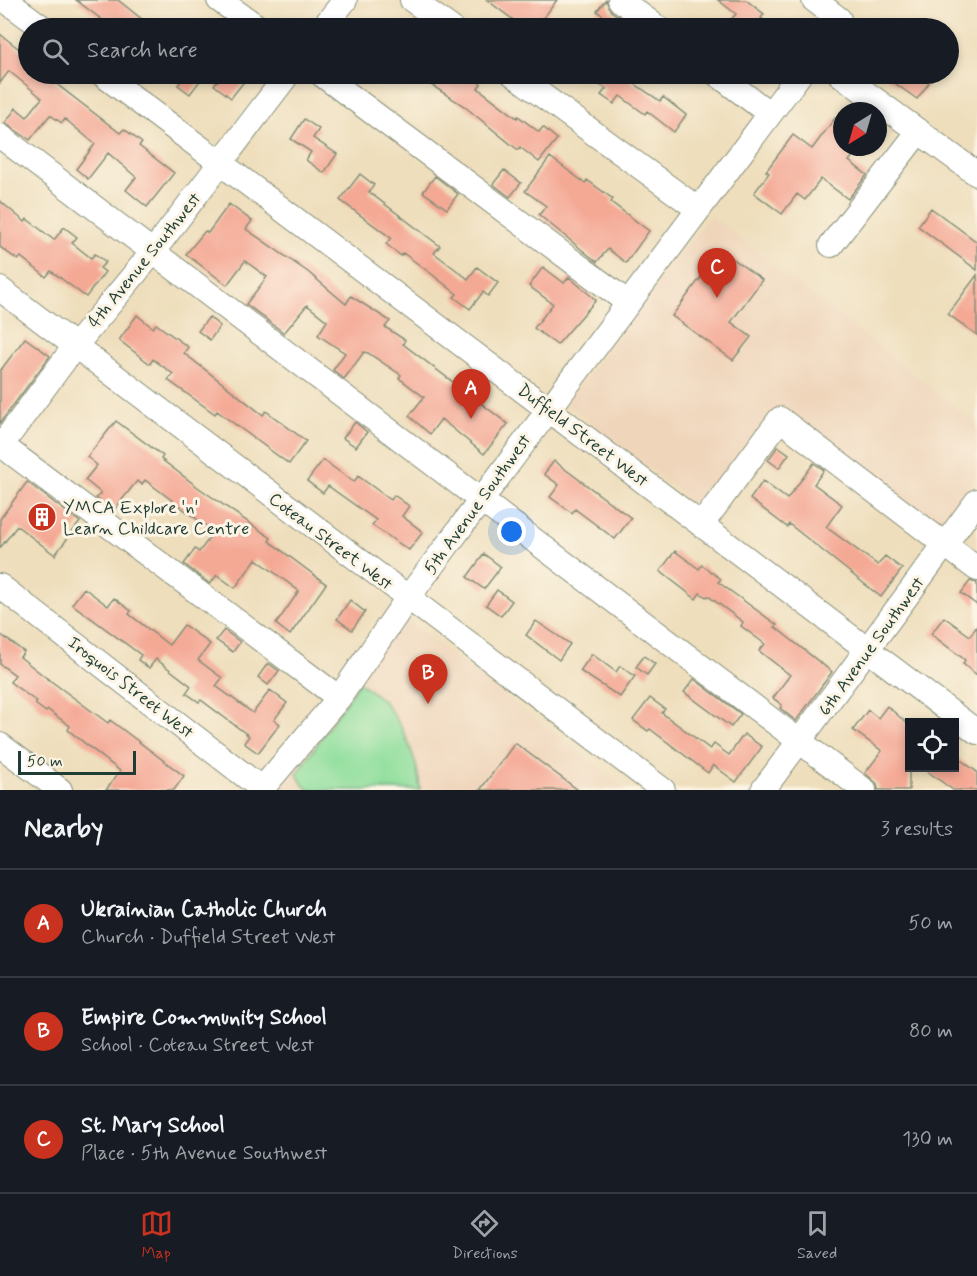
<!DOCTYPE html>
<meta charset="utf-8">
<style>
body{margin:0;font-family:Mynerve,sans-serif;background:#242831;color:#f1f3f6}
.controls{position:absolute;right:18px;bottom:18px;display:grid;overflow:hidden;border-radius:0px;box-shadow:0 3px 9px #0003}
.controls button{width:54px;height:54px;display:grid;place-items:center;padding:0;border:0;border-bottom:2px solid #363941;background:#171b24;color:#f1f3f6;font:30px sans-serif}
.compass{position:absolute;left:833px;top:102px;width:54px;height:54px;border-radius:50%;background:#171b24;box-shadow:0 3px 9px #0003;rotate:217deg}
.scale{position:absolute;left:18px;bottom:15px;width:118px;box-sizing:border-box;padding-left:6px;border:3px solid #1f3d34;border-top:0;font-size:16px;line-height:21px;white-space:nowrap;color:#1f3d34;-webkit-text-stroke:4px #fcf5e5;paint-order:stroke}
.you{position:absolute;left:512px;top:532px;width:21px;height:21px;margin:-15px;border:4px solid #fff;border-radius:50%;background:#1a73e8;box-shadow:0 0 0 9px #1a73e833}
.badge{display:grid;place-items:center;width:39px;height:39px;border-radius:50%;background:#c8321e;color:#fff;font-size:20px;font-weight:700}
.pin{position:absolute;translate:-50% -50px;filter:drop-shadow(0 2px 3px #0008)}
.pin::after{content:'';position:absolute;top:32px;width:21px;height:18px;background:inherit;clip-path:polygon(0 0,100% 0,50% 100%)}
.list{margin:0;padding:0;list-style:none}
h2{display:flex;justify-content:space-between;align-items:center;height:78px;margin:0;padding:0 24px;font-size:26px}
h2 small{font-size:20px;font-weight:400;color:#9ea1a6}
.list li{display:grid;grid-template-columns:39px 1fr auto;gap:18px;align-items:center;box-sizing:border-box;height:108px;padding:0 24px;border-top:2px solid #363941}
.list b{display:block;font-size:22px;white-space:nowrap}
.list p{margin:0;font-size:20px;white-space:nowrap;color:#9ea1a6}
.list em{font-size:20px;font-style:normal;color:#9ea1a6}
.icon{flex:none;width:33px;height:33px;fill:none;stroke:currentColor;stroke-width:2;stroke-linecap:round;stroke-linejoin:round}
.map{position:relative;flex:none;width:977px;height:790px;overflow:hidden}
.search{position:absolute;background:#171b24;box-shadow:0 3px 9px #0003;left:18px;right:18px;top:18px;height:66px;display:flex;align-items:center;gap:15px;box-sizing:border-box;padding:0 21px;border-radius:33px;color:#9ea1a6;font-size:22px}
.sheet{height:402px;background:#171b24}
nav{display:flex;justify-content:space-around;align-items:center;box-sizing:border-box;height:84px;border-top:2px solid #363941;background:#171b24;font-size:16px;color:#9ea1a6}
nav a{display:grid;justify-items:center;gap:3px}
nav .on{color:#c8321e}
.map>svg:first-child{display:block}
.built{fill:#efd6bb}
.green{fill:#91df9e;stroke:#588e69;stroke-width:1.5}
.building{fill:#f4a995}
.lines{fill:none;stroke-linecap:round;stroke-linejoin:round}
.minor-casing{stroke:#868e78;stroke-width:26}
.minor{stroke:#fff;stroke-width:24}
.labels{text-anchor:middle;stroke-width:6;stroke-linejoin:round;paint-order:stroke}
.street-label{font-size:18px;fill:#1f3d34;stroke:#fcf5e5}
.poi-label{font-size:18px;fill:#1f3d34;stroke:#fcf5e5;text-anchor:start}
</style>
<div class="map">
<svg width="977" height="790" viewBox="0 0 977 790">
<rect width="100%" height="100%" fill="#fcf5e5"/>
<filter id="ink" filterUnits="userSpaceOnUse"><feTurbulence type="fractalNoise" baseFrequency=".0167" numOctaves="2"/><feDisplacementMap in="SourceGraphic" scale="12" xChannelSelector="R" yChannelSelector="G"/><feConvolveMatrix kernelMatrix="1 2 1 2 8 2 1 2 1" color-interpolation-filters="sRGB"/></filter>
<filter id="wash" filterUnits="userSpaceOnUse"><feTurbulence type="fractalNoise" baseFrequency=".008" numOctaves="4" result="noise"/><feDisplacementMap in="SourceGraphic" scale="24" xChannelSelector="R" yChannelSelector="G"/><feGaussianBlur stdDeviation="1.35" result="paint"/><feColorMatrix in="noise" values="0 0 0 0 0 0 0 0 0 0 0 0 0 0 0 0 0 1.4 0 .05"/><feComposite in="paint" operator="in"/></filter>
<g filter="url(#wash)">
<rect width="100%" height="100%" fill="#eedebc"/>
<path class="built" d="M710,215L977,424V474L931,533L780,419L709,515L566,403Z
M402,617L628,790H282Z"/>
<path class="green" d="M359,682C367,689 378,695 385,703C404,727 418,760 420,790H309L303,785L297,774Z"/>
<g id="blocks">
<path class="building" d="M76,0H118L153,28H113Z
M487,0H557L542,20L554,28H524Z
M606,0L611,11L635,28H620L597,11Z
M718,0H746L764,14L761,18L774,28H737L729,22L736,14Z
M0,34L28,56V74H60L54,82L120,133L124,129L142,143L139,146L174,173L147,207L126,190L136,177L108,153L88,179L76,169L95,144L65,119L62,123L50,115L30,140L5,123L16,108L27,117L42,98L9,71L0,83Z
M186,74H205L190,94L178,85Z
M223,74H250L231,98L214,85Z
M414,74H468L481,84L478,88L517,118L518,116L539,132L543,127L557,139L539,162L520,147L518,150L464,106Z
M585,74H620L660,101L663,97L686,115L674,132L647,111L645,114L620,96L614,104L601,95L606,89Z
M882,74H916L929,83L917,99Z
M835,118L842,123V147H860L849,161L867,175L848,199L821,179L805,200L797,194L782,214L754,193L769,173L766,171L793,135L812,149Z
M304,119L319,129L313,138L337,154L324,173L306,160L311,152L291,139Z
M550,157L585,183L587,180L613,199L611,202L649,231L626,263L608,249L597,262L539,215L546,206L525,191Z
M504,170L521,183L510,197L493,184Z
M360,174L374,185L369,192L440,246L434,253L468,279L477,267L498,283L488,296L483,292L470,309L454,297L457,294L429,272L403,253L401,256L386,244L391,238L340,200Z
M435,176L458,194L447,209L423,192Z
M0,201L25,222L27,219L54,240L64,227L77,237L72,243L91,258L95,254L106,262L100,268L105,272L86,297L51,271L46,277L21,257L18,260L0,247Z
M229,204L252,221L246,229L308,272L346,304L351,296L390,321L385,327L405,340L403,344L508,424L484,454L441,419L430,434L409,416L424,397L399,378L401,375L368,353L364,352L344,379L333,370L345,353L318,335L327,321L307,305L284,333L246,304L267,277L245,261L227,285L186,254L205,231L208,233Z
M931,208L977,242V270L918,226Z
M721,250L762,280L731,322L751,337L733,360L672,316Z
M543,267L564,283L569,277L596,300L557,345L534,328L553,304L529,286Z
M977,275V335L948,314Z
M137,315L153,328L156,324L188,347L184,353L263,415L266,411L306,441L289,464L217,411L215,414L168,380L173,374L153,359L150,364L119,340Z
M209,317L220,326L210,340L198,331Z
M25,338L50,356L0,423V371Z
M116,421L163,456L161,459L199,488L271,538L269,541L326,584L290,635L276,624L299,591L256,559L235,588L217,575L210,584L184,564L195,549L199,552L214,532L145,480L142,484L137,481L113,511L96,498L101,493L85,480L97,465L87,457Z
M355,422L367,432L356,447L343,438Z
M778,446L789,454L779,468L768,460Z
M323,460L354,482L358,476L391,500L394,495L409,506L402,516L423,532L409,550L372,525L376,520L328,486L323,493L307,481Z
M554,461L631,518L615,539L575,509L572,513L550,497L559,485L544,474Z
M814,463L824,470L814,484L842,505L826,527L878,565L885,556L902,569L881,597L789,524L787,527L750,499L763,481L787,499Z
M27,482L80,522L55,555L17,526L0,548V519Z
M675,551L699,569L702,565L721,579L718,582L777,625L775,627L832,672L796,721L780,708L782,705L773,698L790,675L759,651L765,644L741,626L743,622L708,596L706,597L700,593L696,599L660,571Z
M484,554L501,567L484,589L467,577Z
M970,581L977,583V605L961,593Z
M84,588L108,606L114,598L131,611L129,614L169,645L184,625L210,644L198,660L222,678L216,686L253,713L270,690L287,703L274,720L280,724L258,753L244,743L249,736L201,700L199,702L186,693L191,686L156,659L149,668L138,660L141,655L72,604Z
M497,590L512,601L501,616L486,605Z
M350,600L365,612L352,630L337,619Z
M944,617L970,636L977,626V675L963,664L965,660L931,634Z
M536,621L570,644L559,660L526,635Z
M224,630L240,642L233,652L216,640Z
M0,634L24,652L20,657L44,676L108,723L110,720L184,776L174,790H106L120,771L68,730L70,726L48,710L46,712L35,704L37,702L10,682L15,675L0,664Z
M592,654L616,672L620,666L635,676L620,697L580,671Z
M644,656L655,664L647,675L636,667Z
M268,663L279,671L268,685L258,677Z
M694,679L741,714L731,727L684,692Z
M650,698L665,709L662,713L710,749L714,744L729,755L744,734L762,747L736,782L713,765L708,773L650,729L648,731L633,720Z
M887,706L909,725V790H878L877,784L865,773L882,751L853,730L868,710L878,718Z
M515,743L578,790H480Z
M954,755L977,772V790H953L923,768H954Z"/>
</g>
</g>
<g filter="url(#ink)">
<use href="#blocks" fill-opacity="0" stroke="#868e78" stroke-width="1.5"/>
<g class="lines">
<g class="minor-casing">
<path id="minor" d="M5,0L43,28
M219,0L259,28
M412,0L451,28
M620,0L658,28
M814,0L839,19L832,28
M323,28L345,0
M102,74L977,732
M321,74L627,302
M513,74L698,209
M717,74L770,114
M840,74L977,174
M0,136L864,790
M831,245L919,131
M0,289L663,790
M0,444L339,698
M0,447L75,346L152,253L288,74
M702,524L780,419L977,569
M0,586L262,789
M0,745L60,790
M261,790L339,698L407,599L800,74
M763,790L977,501"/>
</g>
<use href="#minor" class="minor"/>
</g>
</g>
<defs>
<g id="building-disc" transform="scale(1.5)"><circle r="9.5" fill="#c8321e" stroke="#fcf5e5"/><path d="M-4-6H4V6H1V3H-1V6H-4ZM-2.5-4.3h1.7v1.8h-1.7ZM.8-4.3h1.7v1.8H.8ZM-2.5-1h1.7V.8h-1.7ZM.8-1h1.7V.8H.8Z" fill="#fff"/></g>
</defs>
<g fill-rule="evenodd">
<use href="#building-disc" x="42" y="517"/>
</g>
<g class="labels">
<g class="street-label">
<text transform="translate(144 260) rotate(-51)" y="6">4th Avenue Southwest</text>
<text transform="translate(583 435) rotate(37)" y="6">Duffield Street West</text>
<text transform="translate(477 504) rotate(-54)" y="6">5th Avenue Southwest</text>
<text transform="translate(331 541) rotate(37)" y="6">Coteau Street West</text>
<text transform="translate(871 646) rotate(-54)" y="6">6th Avenue Southwest</text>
<text transform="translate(131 687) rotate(38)" y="6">Iroquois Street West</text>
</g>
<g class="poi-label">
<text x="63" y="513">YMCA Explore 'n'<tspan x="63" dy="21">Learn Childcare Centre</tspan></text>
</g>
</g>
</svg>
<div class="controls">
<button><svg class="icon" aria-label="locate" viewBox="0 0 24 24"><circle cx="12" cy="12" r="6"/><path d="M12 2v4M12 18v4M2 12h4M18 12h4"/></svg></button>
</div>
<svg class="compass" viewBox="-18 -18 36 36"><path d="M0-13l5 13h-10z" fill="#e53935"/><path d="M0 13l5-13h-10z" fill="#9ea1a6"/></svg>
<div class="scale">50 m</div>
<div class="you"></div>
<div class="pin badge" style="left:471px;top:419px">A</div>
<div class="pin badge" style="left:428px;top:704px">B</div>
<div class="pin badge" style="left:717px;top:298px">C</div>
<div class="search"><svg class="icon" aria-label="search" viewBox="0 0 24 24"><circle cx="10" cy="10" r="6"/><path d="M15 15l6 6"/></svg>Search here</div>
</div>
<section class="sheet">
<h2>Nearby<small>3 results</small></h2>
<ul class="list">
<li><span class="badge">A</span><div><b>Ukrainian Catholic Church</b><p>Church · Duffield Street West</p></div><em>50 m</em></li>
<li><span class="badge">B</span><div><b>Empire Community School</b><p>School · Coteau Street West</p></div><em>80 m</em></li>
<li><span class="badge">C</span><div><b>St. Mary School</b><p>Place · 5th Avenue Southwest</p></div><em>130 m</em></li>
</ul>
</section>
<nav>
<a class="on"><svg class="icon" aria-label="map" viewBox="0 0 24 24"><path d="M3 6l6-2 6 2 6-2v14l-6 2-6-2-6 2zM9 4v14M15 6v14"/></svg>Map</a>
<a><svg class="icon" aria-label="directions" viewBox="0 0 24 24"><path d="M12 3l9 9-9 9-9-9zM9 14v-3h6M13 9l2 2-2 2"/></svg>Directions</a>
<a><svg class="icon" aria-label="saved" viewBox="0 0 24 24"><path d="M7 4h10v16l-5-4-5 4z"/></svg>Saved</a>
</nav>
